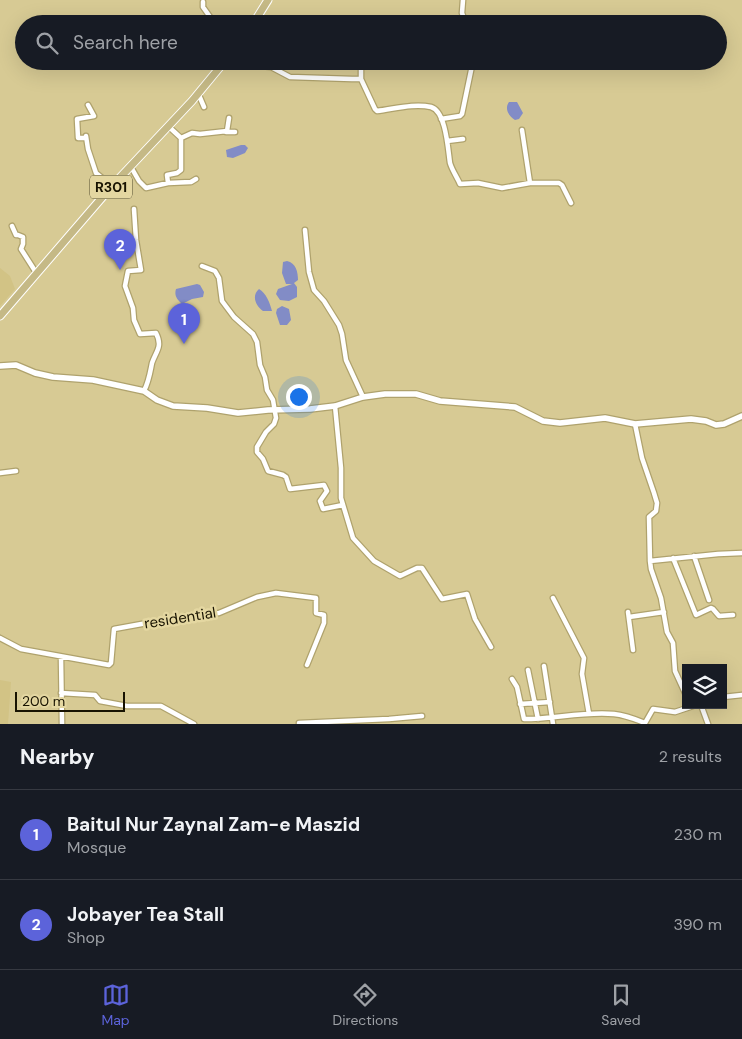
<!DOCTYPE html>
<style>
body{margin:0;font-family:"DM Sans",sans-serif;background:#20242c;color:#f1f3f6}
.controls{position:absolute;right:15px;bottom:15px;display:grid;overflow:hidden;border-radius:0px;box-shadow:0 5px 20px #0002}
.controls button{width:45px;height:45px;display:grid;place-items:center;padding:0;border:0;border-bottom:1px solid #363941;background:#171b24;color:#f1f3f6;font:25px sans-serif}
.scale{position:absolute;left:15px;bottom:12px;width:110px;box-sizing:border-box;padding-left:5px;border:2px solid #181301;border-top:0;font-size:14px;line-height:18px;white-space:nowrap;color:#181301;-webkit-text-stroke:4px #e4d7a1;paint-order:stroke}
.you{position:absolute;left:298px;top:396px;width:18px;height:18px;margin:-12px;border:4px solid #fff;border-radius:50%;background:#1a73e8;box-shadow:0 0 0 8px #1a73e833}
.badge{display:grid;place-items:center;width:32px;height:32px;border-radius:50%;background:#5c63da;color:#fff;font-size:16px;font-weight:700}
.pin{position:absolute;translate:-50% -41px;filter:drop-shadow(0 1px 2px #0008)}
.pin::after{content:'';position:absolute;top:26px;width:18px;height:15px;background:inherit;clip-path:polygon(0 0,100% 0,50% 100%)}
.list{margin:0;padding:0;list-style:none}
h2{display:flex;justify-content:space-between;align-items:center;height:65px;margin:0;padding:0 20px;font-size:21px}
h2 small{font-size:16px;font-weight:400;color:#9ea1a6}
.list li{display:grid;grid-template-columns:32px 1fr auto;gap:15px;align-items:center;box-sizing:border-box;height:90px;padding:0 20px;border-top:1px solid #363941}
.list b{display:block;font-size:19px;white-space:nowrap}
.list p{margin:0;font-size:16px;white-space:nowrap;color:#9ea1a6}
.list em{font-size:16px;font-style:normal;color:#9ea1a6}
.icon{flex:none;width:28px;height:28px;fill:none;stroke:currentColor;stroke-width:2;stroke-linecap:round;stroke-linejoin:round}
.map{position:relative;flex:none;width:742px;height:724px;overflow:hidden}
.search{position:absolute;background:#171b24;box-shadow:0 5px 20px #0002;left:15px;right:15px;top:15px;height:55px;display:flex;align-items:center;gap:12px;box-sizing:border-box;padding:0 18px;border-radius:28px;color:#9ea1a6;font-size:19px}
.sheet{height:245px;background:#171b24}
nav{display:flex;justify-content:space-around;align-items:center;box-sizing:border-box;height:70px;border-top:1px solid #363941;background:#171b24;font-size:14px;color:#9ea1a6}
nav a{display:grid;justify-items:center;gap:2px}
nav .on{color:#5c63da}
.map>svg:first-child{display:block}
.built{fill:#d2c385}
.water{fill:#828cc6}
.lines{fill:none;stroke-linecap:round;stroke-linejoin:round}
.minor-casing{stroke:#afa26d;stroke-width:7}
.tertiary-casing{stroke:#afa26d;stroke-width:8}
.primary-casing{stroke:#fff;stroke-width:9}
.minor{stroke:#fff;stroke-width:4.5}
.tertiary{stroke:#fff;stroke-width:5.5}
.primary{stroke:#c5b986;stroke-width:7}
.labels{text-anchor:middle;stroke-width:5;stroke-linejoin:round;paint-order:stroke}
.shield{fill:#e4d7a1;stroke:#554e31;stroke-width:1}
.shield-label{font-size:14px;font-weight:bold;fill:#181301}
.street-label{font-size:15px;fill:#181301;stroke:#e4d7a1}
</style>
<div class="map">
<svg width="742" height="724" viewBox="0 0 742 724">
<rect width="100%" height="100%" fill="#d7ca94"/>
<path class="built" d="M0,268L10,276L15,289L0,306Z
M0,680L11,682L8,724H0Z"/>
<path class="water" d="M509,102H517L523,113L519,119L515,120C509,116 504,109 509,102Z
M241,145H245L248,148L245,153L233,158L227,157L226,150Z
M287,261C296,263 298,272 298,280L294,283L297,287V297L289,301L280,300L276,294L278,289L292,284H286L282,273L283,262Z
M197,284L200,285L204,292L203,297L192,299L182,304C177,299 174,296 176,289Z
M259,289C266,293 270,303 272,311H263C256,306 251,296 259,289Z
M282,306L289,309L291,320L287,325H280L276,313L277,309Z"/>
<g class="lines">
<g class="minor-casing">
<path id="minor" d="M463,0L462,13L466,24
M203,2V7L215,24
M223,63L271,67L290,77L352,79H361V61
M361,79L375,109L377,111C394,109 414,103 431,107C446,111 448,150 450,163C452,170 457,177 460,184L478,183L502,188L530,183H559L562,185L571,203
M198,93L204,107
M441,119L460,116L462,114L473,61
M168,126L181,138V170L177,173L167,175L168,183
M522,130L530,183
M226,132H235
M86,136L88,149L96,173L112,186
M86,138H78L77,119L94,116L88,105
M181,138L192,133L200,134L227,131L229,118
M447,141L463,139
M131,167L139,181L146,188L168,183L191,182L196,179
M134,209L136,240L141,270L128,271L125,286L133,308L134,320L140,334L156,333C163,347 156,351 152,363C150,373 149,381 144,391
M12,226L16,235H18L23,237V244L21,249L37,274
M305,230L309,272L314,290L324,301L339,325L342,334L346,360L363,397
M202,266L215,271L219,278L222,301L234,317L253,334L257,342L260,365L265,377L267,390L273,400L276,418L274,424L266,432L257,447V452L263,459L268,471L283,475L286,477L290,489L324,485L327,491L320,501L323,509L343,505
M335,406L341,468V498L353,538L374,561L400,576L417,568H422L442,599L467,594L475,619L491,647
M635,424L642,458L654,493L657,503L656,511L649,517L650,561
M0,473L16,471
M694,556L709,600
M673,558L696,615L711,608L713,609L719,616L733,615
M553,598L584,658L582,674L589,714
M628,612L633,650
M629,617L664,612
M0,638L21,649L109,665L111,663L114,629L191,615L219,613L257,597L276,593L316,598V613L324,615V623L307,665
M61,657L62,724
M544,666L553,724
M528,670L538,719
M512,679L517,687L524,719C554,719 585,711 614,714C625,715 635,719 645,723L653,709L675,712L696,705
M61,693L95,695L100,701L127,706H161L194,724
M686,695L675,671L673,643L667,632L661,598L651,569L650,561L718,554L742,553
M723,697L742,695
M520,704L550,702
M701,705L708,724
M299,723L389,719L422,716"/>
</g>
<g class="tertiary-casing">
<path id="tertiary" d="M0,366L16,365L35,373L53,377L93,380L144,391L157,400L173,406L207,408L238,413L268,410L310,409L335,406L363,397L385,394H416L440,401L515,407L543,421L560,423L605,418L635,424L691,419L706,421L716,425L724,424L742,416"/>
</g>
<g class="primary-casing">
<path id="primary" d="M253,24L268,0
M0,316L112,186L192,101L225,61"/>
</g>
<use href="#minor" class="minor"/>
<use href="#tertiary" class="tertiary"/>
<use href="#primary" class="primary"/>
</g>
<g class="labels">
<rect class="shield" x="90" y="175.5" width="42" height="23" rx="4"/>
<g class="shield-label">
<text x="111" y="192">R301</text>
</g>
<g class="street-label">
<text transform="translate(180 618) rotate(-9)" y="5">residential</text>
</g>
</g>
</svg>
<div class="controls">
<button><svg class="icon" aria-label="layers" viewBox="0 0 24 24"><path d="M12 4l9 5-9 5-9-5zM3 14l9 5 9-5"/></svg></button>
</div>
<div class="scale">200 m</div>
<div class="you"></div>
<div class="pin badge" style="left:184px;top:344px">1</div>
<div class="pin badge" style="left:120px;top:270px">2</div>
<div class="search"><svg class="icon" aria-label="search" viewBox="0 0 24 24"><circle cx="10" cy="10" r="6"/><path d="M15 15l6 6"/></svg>Search here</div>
</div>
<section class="sheet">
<h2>Nearby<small>2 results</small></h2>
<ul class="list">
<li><span class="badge">1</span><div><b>Baitul Nur Zaynal Zam-e Maszid</b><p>Mosque</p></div><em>230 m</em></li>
<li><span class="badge">2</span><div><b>Jobayer Tea Stall</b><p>Shop</p></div><em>390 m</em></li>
</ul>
</section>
<nav>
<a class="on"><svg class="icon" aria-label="map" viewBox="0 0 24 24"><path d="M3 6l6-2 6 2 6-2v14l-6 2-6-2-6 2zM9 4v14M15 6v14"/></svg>Map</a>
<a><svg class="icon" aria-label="directions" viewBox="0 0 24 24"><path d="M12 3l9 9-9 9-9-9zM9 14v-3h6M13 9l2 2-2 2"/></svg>Directions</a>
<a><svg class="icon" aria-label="saved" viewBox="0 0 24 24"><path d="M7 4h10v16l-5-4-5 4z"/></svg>Saved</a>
</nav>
